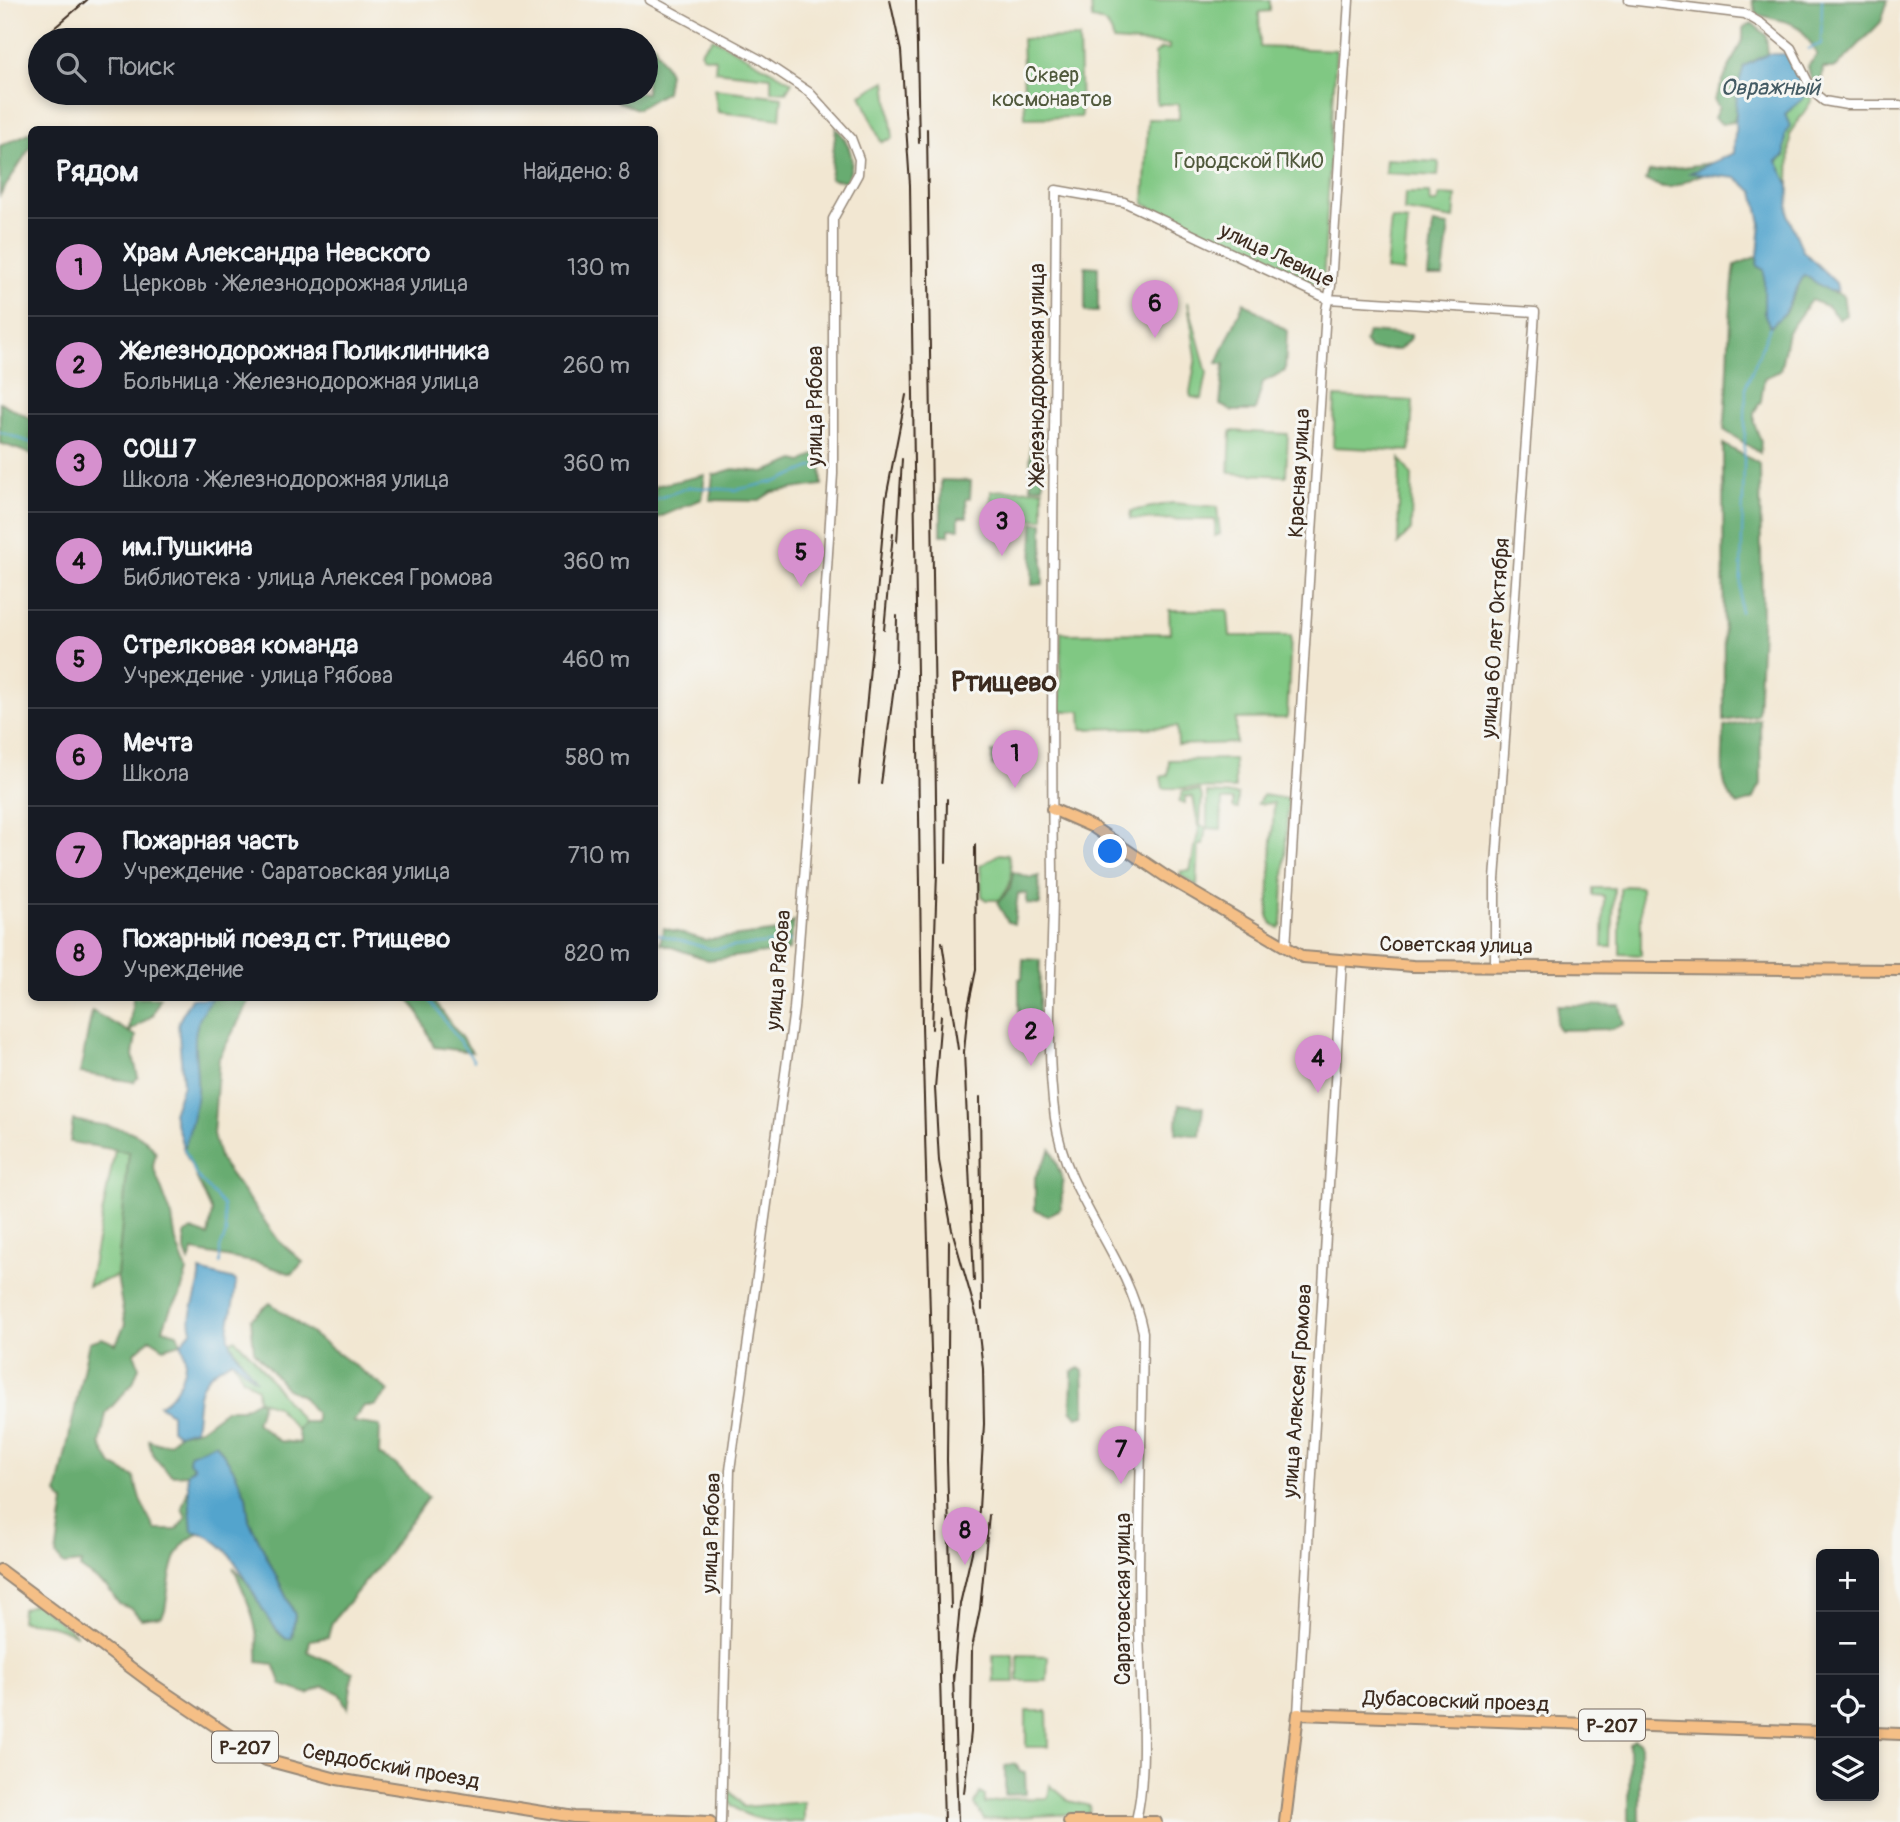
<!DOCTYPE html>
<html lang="ru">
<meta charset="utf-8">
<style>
body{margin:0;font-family:Pangolin,sans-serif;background:#20242c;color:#f1f3f6}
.controls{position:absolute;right:21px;bottom:21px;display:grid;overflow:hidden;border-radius:10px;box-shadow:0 4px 10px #0003}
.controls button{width:63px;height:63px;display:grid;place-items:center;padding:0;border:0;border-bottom:2px solid #363941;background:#171b24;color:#f1f3f6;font:35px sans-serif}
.you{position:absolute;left:1111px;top:852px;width:24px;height:24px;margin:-18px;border:5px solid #fff;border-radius:50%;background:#1a73e8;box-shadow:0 0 0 10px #1a73e833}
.badge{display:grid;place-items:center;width:46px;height:46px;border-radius:50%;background:#d690ce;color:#111;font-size:23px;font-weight:700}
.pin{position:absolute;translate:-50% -58px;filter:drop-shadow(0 2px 4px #0008)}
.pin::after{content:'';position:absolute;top:37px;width:24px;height:21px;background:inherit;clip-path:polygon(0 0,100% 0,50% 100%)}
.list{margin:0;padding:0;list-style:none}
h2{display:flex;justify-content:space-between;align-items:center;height:91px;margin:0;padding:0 28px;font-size:30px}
h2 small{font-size:23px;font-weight:400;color:#9ea1a6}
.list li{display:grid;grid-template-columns:46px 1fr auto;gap:21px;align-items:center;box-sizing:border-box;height:98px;padding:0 28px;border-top:2px solid #363941}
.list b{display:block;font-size:26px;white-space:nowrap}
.list p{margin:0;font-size:23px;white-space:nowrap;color:#9ea1a6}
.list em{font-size:23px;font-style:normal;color:#9ea1a6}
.icon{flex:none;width:38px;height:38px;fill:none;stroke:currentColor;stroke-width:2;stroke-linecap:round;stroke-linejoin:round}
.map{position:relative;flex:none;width:1900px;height:1822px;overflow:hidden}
.search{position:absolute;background:#171b24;box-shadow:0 4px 10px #0003;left:28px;top:28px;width:630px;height:77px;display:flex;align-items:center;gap:18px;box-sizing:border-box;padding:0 24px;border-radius:38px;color:#9ea1a6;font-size:26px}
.panel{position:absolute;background:#171b24;box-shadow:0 4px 10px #0003;left:28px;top:126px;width:630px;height:875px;border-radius:10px}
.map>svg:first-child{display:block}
.green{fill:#80c883;stroke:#5e7950;stroke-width:2}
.forest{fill:#68ac71;stroke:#526b48;stroke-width:2}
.water{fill:#52a4cd;stroke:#466776;stroke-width:2}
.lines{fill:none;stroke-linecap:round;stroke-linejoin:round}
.stream{stroke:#52a4cd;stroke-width:2}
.minor-casing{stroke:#968878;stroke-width:11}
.major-casing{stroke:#968878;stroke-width:14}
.minor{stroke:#fff;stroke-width:8}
.major{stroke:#f5bf86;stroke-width:10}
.rail{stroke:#3b2a1e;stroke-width:2}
.labels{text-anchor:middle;stroke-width:6;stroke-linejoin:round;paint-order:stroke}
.shield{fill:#f6f6f2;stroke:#73675e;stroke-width:2}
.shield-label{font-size:19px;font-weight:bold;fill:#3b2a1e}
.park-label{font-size:21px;fill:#50593c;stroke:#f6f6f2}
.street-label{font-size:21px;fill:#3b2a1e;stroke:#f6f6f2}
.water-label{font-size:23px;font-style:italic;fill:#445b64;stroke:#f6f6f2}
.district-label{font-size:28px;font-weight:bold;fill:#3b2a1e;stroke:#f6f6f2}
</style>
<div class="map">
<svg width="1900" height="1822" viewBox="0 0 1900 1822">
<rect width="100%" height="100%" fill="#f6f6f2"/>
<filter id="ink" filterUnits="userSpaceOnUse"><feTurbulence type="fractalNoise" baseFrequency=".0143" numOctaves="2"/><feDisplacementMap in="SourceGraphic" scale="14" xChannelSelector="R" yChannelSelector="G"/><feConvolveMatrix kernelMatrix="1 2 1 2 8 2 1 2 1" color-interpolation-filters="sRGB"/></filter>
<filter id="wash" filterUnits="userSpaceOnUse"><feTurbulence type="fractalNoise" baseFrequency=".00686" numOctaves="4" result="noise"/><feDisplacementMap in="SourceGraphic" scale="28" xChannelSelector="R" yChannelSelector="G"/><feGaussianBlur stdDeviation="1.57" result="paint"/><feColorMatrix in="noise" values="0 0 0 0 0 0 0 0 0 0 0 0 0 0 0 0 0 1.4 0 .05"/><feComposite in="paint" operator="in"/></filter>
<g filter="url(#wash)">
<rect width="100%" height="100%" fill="#f2e7d2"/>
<path class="green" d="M1091,0H1270V11L1259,12L1260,47L1336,50L1323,284L1319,286L1144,204L1148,119H1179V104H1157L1155,54L1161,49H1169V45L1113,41C1113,28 1104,20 1092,19Z
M713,38L792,82L786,92L771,91V77L715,71L716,59L702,56L701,51Z
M1079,38L1081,117L1025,118L1022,39Z
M886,81L893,138L881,142L861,95Z
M1801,81L1812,100L1790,133L1789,185L1777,161L1785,156V114L1804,98Z
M714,89L782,97L780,119L718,112Z
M1386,159L1439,162L1438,176L1385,173Z
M1405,193H1429L1430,203H1437L1440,195L1456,196L1454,219L1404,211Z
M1391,219L1408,221L1403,272L1386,270Z
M1188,302L1207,373L1202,399L1191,397L1190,393L1196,357Z
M1335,397L1413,401L1410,451L1333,447Z
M1231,431L1288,434L1286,476L1229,473Z
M1400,459L1412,476L1411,530L1398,544Z
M1043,489V519L991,521V491Z
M1172,503L1217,507L1220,534L1215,536V520L1130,519L1131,511Z
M1169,610H1228L1230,636H1291L1287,718L1236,719V743L1178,745L1177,727L1082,729L1081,711H1060L1061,631L1066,634L1170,633Z
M1234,759L1235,789L1163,788L1161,777L1168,775L1169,760Z
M1183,791H1200L1202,797L1200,826L1206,827L1203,845H1199L1197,886L1180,875L1181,871H1190L1199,829L1193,797L1185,796V803L1179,802Z
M1207,793L1238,795V809L1233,808V800H1222L1221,829L1207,828Z
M1263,795L1288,799L1282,924L1279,928L1272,924L1268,916L1274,803L1257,804Z
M999,854L1008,855C1014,873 1013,886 999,900H986L982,896L980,866Z
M1625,886L1641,887V955L1620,954V889Z
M1593,888H1614L1612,947H1603L1604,896L1593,895Z
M115,1150L129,1151L117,1276L88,1286Z
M235,1339L253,1357L303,1422L297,1430L276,1406L258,1400L257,1388L243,1378L232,1360L253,1378L230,1342Z
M36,1603L77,1635L48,1624L21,1621L22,1609Z
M993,1655H1014L1015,1682H994Z
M1018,1655L1048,1656L1047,1681H1018Z
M1026,1711H1047L1048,1747H1026Z
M1050,1785L1069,1801L1090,1806L1089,1813L984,1819L975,1804L980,1793L985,1796V1804L1004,1799L1048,1798Z
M728,1789L744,1807L804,1802V1822C778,1822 748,1822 731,1804C727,1798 726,1796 728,1789Z"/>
<path class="forest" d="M1752,0H1888L1881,22L1836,68H1823L1820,93L1810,76L1808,66L1817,55C1798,17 1794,26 1757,14Z
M1752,23L1766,35L1768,54L1744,66C1740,82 1739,111 1733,122L1722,124L1714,118L1719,107L1714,100L1743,38V28Z
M646,42L654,45L669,73L666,92L637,109L618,102L613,93H646Z
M836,128C850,143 858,163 845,181L830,179Z
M31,132V146L0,195V146Z
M1718,162L1693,172L1704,174C1677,182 1675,196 1646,180L1649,172Z
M1433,224L1449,226L1443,276H1428Z
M1758,256L1757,266L1764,270V313L1784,315L1804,274L1829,291L1843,295L1846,315L1839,319L1827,306L1811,300L1788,332L1780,371L1764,378L1761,401L1754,412V423L1761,441L1760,453L1724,430C1730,375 1727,320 1735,265Z
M1085,266L1098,267V312H1085Z
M1244,302L1287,331L1285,371L1263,382L1255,411H1232L1220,405L1224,364L1217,363Z
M1368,332L1411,335V338L1399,350H1371L1365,342Z
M0,402L31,419V454L0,443Z
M1030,436H1043V486L1031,487Z
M1723,444L1760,464L1762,626L1758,715L1724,721Z
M821,451L822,485L772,492L758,501L710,500L713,475L733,469L765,472L795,460L802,462Z
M705,475L702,499L655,519V486Z
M941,480L971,481L970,498L966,499L967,517H959V529H949V535H941Z
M1033,523H1043V584L1032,585Z
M1760,719L1761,784L1752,800L1738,805C1716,790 1724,751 1724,727Z
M1035,751V765L992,766V752Z
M1013,872L1031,878L1039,876L1040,905L1027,904V894L1018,893L1014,924L1008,922L997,903L1010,889Z
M794,921L789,950L708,960L660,943L664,928L705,940L779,931Z
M1023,959L1040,960L1039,1015H1019V979L1022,978Z
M133,998H160L153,1015L129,1032L136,1036L133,1055L138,1077L134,1082L80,1073L92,1011L129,1032Z
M212,998H251L219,1058L213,1134L220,1160L279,1241L303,1262L292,1274L259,1263L193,1251L189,1261L185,1251V1233L192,1230L208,1236L212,1212L184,1150L197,1088L194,1036L198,1015Z
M407,998H432L472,1052L434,1047L418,1011Z
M1558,1005L1620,1006L1624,1024L1612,1029L1559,1030L1556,1024Z
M1179,1104L1203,1107L1200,1136L1176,1133Z
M73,1120C103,1127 140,1124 156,1153L153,1166L172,1217L176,1242L187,1271L180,1296L170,1310L163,1329L177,1333L181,1343L164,1348L150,1339L134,1353L139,1367L133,1383L106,1413L100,1444L112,1465L134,1477L141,1502L155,1530H176L186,1517L182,1508L189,1486L192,1530L204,1533C170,1538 170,1583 165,1610L162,1616L141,1619L132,1609L119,1604L108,1588L80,1568L81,1563L64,1565L56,1556L64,1502L57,1494L89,1342L102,1338L116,1344L125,1324L117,1276L129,1152L70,1142Z
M1051,1149L1063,1181L1061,1208L1047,1216L1035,1209V1177Z
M270,1303L389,1391L375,1406H364L353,1422L380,1426L379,1455L395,1464L428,1497L384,1559L332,1622L328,1637L310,1640L308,1652L353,1672L348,1709L339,1693L324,1686L308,1694L282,1685L274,1664L258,1662C260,1627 247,1598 233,1567L253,1588L278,1632L286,1639L292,1638L295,1615L249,1520L246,1496L234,1470L216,1443L190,1454L194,1467L187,1474L172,1475C159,1465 150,1454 149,1440L160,1444L170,1443L178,1434L200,1429L227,1409H242L258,1400L262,1403L256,1423L279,1441L300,1443L297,1430L303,1422H316V1414L302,1396L287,1389L254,1351L251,1319Z
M1079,1368L1083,1371L1085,1410L1084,1415L1077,1417L1071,1410L1072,1372Z
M1634,1740L1640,1743V1822H1629V1744Z
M1016,1764L1020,1772L1025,1773L1026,1794L1005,1795V1766Z"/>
<path class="water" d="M1768,54H1786L1801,81L1804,98L1785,114L1790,126L1785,134V156L1777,161L1789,185L1788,216L1803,251L1836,283L1838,291H1829L1804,275L1783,315L1770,327L1764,313V270L1757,266L1761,223L1754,192L1736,178L1690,173L1734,153L1737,90L1744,66Z
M191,998H212C184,1034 199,1051 197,1091C196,1110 189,1131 184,1150L173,1113L183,1084L178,1023Z
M200,1271L235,1280C238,1299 224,1327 230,1342C235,1355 248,1368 256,1380L232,1360C192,1381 201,1393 195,1429L178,1434L171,1429V1413L159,1405C178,1396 192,1363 181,1343L192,1330C185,1312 202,1291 200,1271Z
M216,1443L234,1470L246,1496L249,1520L295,1615L292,1638L286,1639C250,1608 243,1541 192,1531L187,1474L194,1467L189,1462L190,1454Z"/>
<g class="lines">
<path class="stream" d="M1808,49L1821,44L1822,0
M0,432L32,443
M654,500L689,487L735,490L778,481L814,466
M1740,612L1746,386L1770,327
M654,933L711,949L790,941
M428,998L474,1061
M184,1148L195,1174L223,1205L226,1234L220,1248V1264"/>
</g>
</g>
<g filter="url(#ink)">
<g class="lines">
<g class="minor-casing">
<path id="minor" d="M650,0L761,60L809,92L851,138L859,159L858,174L833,219V474L824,616L794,1009L730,1470L721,1822
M1629,0L1745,14L1762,24L1791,48L1813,92L1824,101L1847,105H1900
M1286,948L1326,310L1331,286L1349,0
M1298,1714L1342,962
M1136,1820C1149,1769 1140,1684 1139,1629C1138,1530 1142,1431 1143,1332C1127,1253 1066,1199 1055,1118C1044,1038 1054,954 1053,873C1050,646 1055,418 1056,190L1124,202L1328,299L1535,312L1495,880V966"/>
</g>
<g class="major-casing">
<path id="major" d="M1052,809L1093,827L1165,876L1303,957L1413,966L1900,970
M0,1570L154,1685L266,1760L337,1779L574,1817L710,1822
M1874,1733L1900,1734
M1069,1822H1156
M1285,1822L1298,1714L1821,1732"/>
</g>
<use href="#minor" class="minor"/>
<use href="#major" class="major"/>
<path class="rail" d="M890,0L901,51L910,185L922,1025L944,1822
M916,0L919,143
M53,29L87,0
M927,129L937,872L932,1029
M897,542L902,459
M884,630L893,533
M859,784L886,498L906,395
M881,784L896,672L897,616
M946,862L947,799
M942,942L958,1049
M941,1015L935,1088L939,1161L952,1230L977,1317L983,1369L984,1424L978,1526L960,1604L953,1683
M980,1097L982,1310
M949,1241L947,1460L951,1608
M974,1281L964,1052L968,1008L976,970L975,845
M953,1675L958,1822
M964,1793L971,1732L972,1648L980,1609L989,1515"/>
</g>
</g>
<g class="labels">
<g class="shield">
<rect x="1579" y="1709.5" width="66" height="31" rx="5"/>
<rect x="212" y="1731.5" width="66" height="31" rx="5"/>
</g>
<g class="shield-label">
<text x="1612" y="1732">Р-207</text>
<text x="245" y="1754">Р-207</text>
</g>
<g class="park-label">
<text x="1052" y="82">Сквер<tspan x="1052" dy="24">космонавтов</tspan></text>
<text x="1249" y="168">Городской ПКиО</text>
</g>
<g class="street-label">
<text transform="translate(1277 255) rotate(25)" y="7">улица Левице</text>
<text transform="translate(1037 374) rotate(-90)" y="7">Железнодорожная улица</text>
<text transform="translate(815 406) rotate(-90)" y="7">улица Рябова</text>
<text transform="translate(1299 473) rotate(-87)" y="7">Красная улица</text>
<text transform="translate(1495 638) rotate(-86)" y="7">улица 60 лет Октября</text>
<text transform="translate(1456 945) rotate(1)" y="7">Советская улица</text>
<text transform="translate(778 970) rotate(-85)" y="7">улица Рябова</text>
<text transform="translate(1297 1391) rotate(-86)" y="7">улица Алексея Громова</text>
<text transform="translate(711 1533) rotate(-88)" y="7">улица Рябова</text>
<text transform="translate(1123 1599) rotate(-90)" y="7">Саратовская улица</text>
<text transform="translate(1456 1701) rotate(2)" y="7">Дубасовский проезд</text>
<text transform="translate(391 1766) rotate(10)" y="7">Сердобский проезд</text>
</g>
<g class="water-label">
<text x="1770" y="95">Овражный</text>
</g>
<g class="district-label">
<text x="1004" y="691">Ртищево</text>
</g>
</g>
</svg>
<div class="controls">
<button>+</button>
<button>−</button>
<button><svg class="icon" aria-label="locate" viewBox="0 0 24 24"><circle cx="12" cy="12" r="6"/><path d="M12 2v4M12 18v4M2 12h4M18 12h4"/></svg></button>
<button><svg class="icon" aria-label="layers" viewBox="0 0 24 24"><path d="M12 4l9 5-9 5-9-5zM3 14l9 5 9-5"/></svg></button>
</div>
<div class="you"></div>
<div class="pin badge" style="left:1015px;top:788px">1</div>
<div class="pin badge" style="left:1031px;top:1066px">2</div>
<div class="pin badge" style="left:1002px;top:556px">3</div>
<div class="pin badge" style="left:1318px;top:1093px">4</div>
<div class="pin badge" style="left:801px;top:587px">5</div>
<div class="pin badge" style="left:1155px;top:338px">6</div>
<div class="pin badge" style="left:1121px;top:1484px">7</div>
<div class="pin badge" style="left:965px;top:1565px">8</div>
<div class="search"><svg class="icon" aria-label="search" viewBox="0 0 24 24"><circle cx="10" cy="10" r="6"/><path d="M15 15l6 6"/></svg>Поиск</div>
<section class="panel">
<h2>Рядом<small>Найдено: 8</small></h2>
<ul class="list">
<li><span class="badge">1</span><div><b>Храм Александра Невского</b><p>Церковь · Железнодорожная улица</p></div><em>130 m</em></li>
<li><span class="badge">2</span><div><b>Железнодорожная Поликлинника</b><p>Больница · Железнодорожная улица</p></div><em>260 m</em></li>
<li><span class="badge">3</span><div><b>СОШ 7</b><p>Школа · Железнодорожная улица</p></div><em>360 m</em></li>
<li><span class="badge">4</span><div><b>им.Пушкина</b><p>Библиотека · улица Алексея Громова</p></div><em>360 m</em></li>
<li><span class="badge">5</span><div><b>Стрелковая команда</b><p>Учреждение · улица Рябова</p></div><em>460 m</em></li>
<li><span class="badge">6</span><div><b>Мечта</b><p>Школа</p></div><em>580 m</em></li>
<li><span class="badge">7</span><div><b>Пожарная часть</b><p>Учреждение · Саратовская улица</p></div><em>710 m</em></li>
<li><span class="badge">8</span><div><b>Пожарный поезд ст. Ртищево</b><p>Учреждение</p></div><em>820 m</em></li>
</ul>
</section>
</div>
